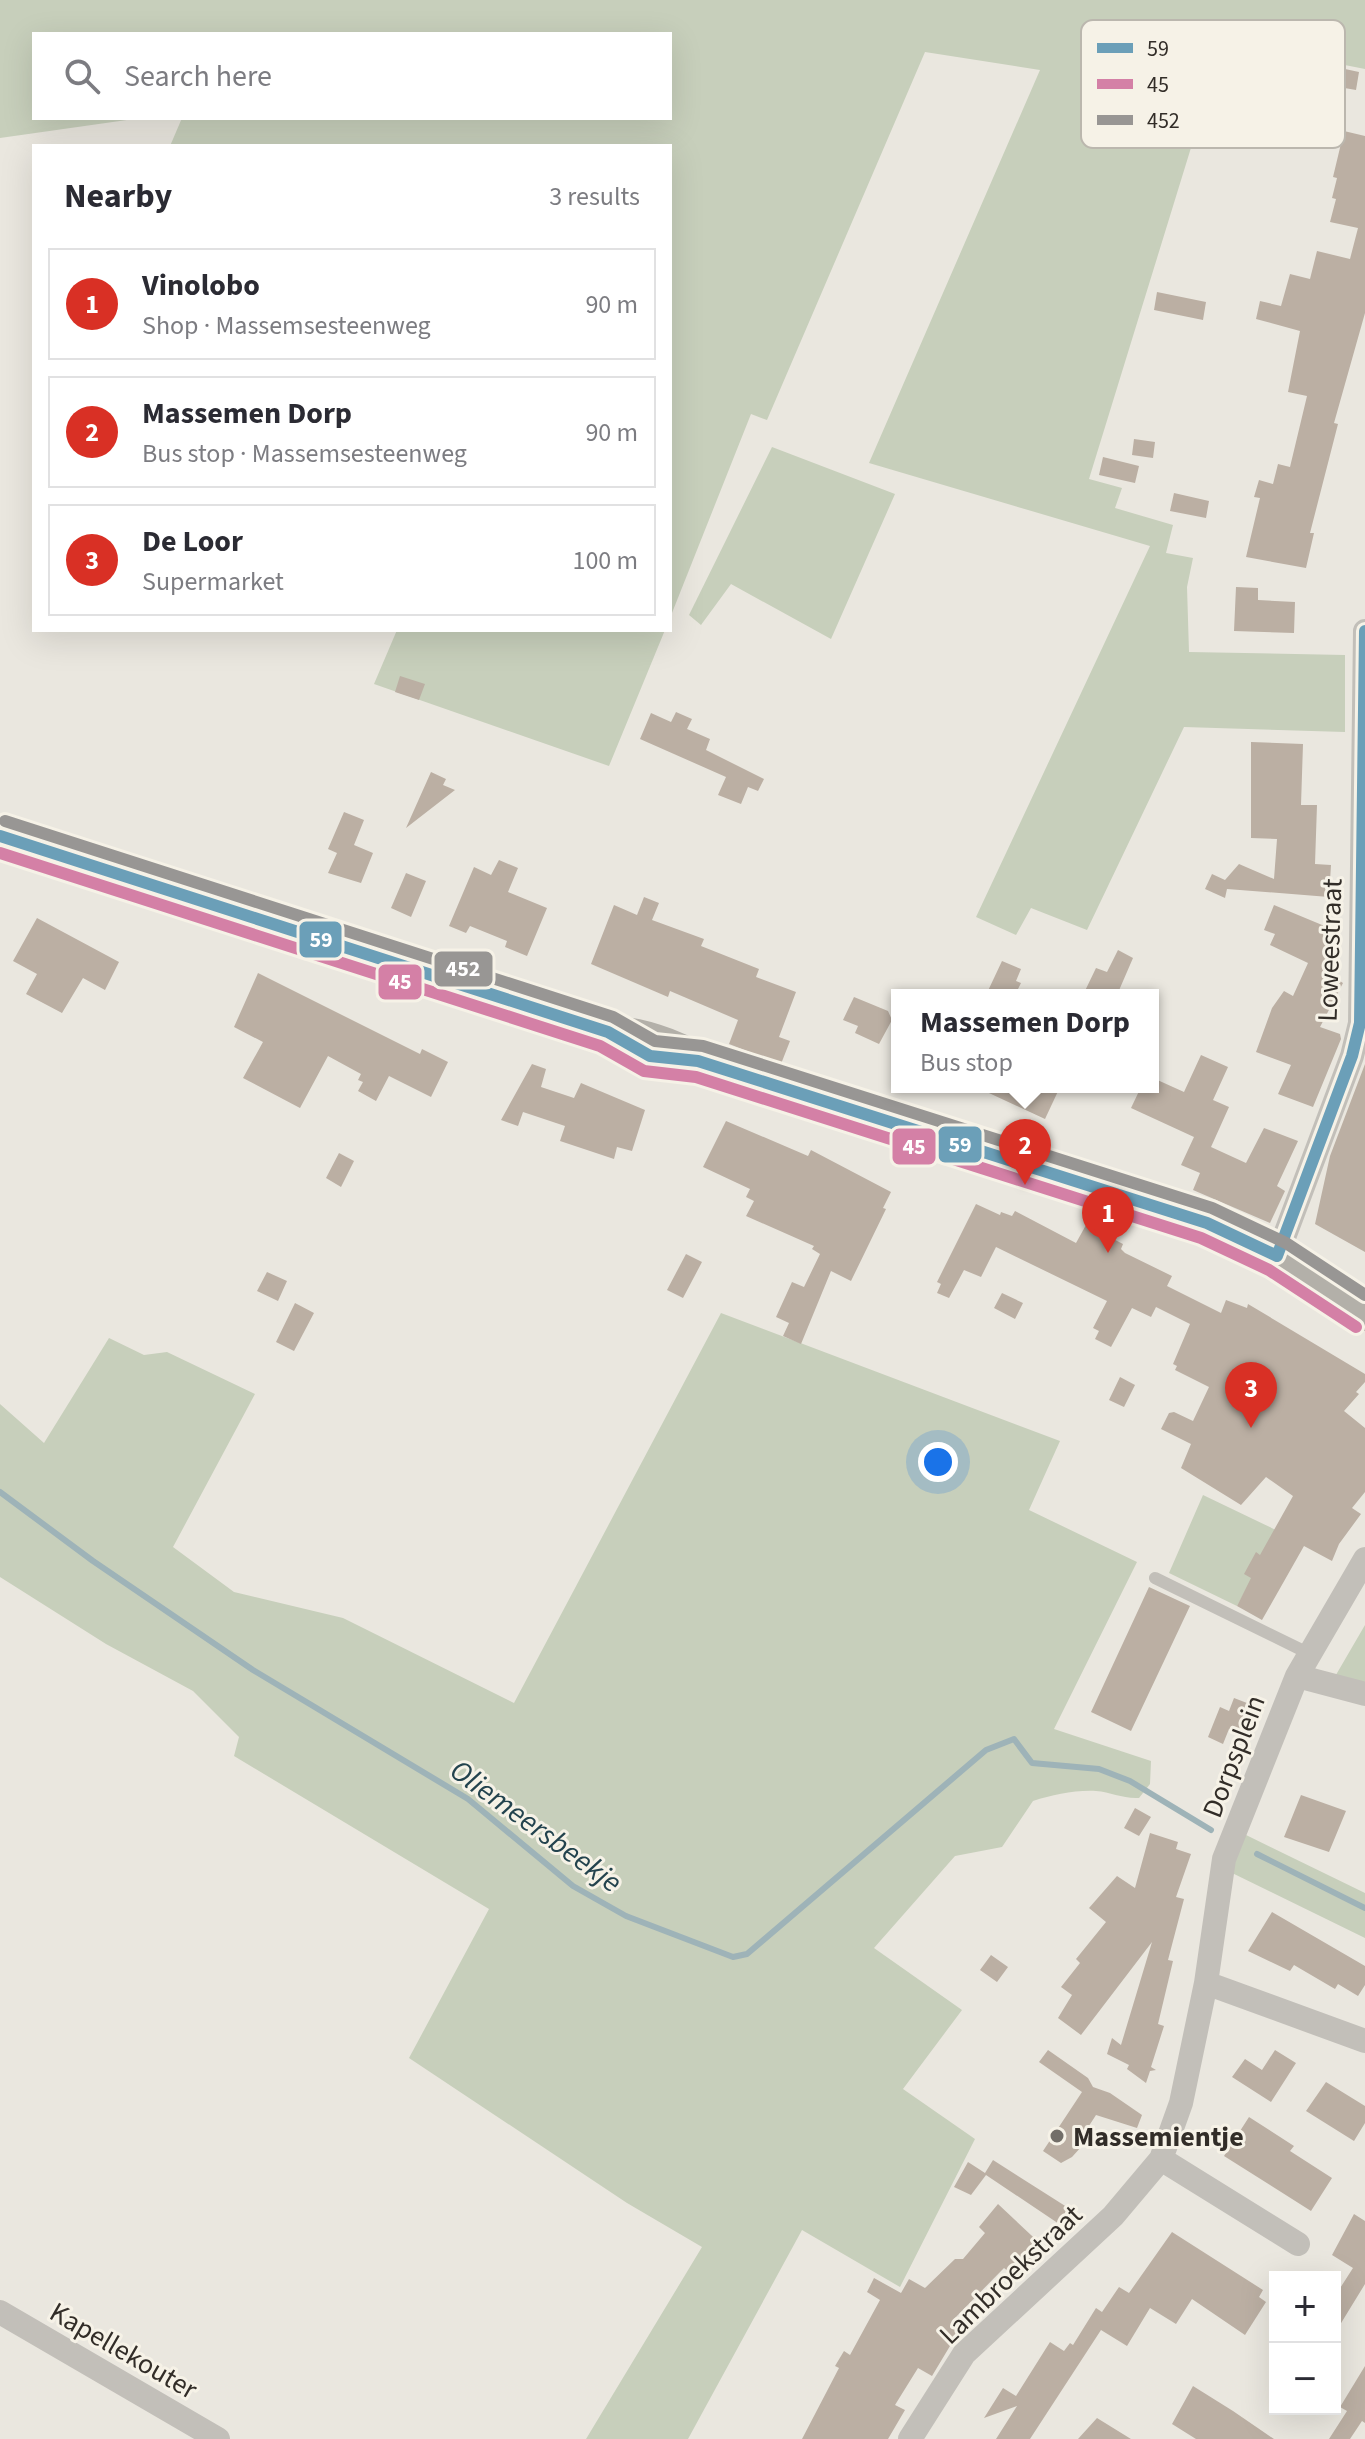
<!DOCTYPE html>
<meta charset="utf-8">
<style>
body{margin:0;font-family:"Source Sans 3",sans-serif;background:#f7f7f7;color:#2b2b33}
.controls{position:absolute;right:24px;bottom:24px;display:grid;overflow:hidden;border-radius:0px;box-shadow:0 8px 32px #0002}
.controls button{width:72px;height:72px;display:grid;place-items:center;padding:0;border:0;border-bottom:2px solid #e1e1e2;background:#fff;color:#2b2b33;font:40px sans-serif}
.you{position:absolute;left:938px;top:1462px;width:28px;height:28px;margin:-20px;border:6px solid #fff;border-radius:50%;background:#1a73e8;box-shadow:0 0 0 12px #1a73e833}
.badge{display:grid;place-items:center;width:52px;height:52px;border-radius:50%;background:#d93025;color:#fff;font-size:26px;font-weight:700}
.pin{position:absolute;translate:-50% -66px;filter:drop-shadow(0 2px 4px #0008)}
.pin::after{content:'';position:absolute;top:42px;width:28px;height:24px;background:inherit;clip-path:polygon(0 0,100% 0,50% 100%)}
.popup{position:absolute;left:891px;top:989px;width:268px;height:104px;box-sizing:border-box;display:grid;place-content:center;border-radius:0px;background:#fff;filter:drop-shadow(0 2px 6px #0005);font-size:26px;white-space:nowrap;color:#7c7c81}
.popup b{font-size:30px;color:#2b2b33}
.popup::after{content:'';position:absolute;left:50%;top:100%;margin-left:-16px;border:16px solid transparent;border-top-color:#fff}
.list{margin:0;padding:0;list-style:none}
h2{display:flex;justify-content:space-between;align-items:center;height:104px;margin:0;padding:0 32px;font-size:34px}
h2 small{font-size:26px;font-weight:400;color:#7c7c81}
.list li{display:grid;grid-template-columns:52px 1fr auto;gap:24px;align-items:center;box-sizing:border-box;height:112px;margin:0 16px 16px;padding:0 16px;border:2px solid #e1e1e2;border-radius:0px}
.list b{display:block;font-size:30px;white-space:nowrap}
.list p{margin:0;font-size:26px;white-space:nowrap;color:#7c7c81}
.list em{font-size:26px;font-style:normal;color:#7c7c81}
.icon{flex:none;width:44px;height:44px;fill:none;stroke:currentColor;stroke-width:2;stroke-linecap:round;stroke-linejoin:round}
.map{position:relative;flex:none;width:1365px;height:2439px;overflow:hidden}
.search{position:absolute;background:#fff;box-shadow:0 8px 32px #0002;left:32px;top:32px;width:640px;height:88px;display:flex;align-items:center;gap:20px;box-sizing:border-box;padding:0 28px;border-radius:0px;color:#7c7c81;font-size:30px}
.panel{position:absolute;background:#fff;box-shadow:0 8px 32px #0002;left:32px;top:144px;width:640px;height:488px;border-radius:0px}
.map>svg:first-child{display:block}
.green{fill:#c7cfbb}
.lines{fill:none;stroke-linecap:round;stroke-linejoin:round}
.stream{stroke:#9eb3b8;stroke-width:6}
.building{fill:#bbafa3}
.service{stroke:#c2bfb9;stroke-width:12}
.minor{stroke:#c2bfb9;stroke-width:24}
.secondary{stroke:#b3b0a9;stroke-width:34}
.bus-1-casing{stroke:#f6f2e7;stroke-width:18}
.bus-2-casing{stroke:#f6f2e7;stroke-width:18}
.bus-3-casing{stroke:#f6f2e7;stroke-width:18}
.bus-1{stroke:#6b9fb8;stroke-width:12}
.bus-2{stroke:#d480a6;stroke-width:12}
.bus-3{stroke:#989694;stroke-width:12}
.poi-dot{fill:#726e68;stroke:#f6f2e7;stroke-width:3}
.labels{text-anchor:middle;stroke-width:6;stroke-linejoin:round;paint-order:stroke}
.street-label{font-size:28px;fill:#322d28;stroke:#f6f2e7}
.poi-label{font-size:28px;font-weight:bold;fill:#322d28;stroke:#f6f2e7;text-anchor:start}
.water-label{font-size:30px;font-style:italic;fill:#23434e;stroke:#f6f2e7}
.key{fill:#f6f2e7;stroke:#bbb7ae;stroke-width:2}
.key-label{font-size:22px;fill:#322d28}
.line-badge{stroke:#f6f2e7;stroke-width:3}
.badge-label{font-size:22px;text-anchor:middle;font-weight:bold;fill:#fff}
</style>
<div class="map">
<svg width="1365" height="2439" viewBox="0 0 1365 2439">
<rect width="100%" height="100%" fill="#eae7df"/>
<path class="green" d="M0,0H1365V69L1253,47L1246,92L1210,86L1089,479L1122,488L1115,508L1173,525L1166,553L1193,558L1187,587L1189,652L1345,655V732L1184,727L1087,930L1031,908L1016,935L976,917L1150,546L869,463L1040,70L925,52L767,420L751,414L670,618V146H170L182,118H670V34H34V118H141L0,138Z
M772,447L895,494L831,639L731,584L701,625L689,615Z
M397,630H665L609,766L374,684Z
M721,1313L1060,1441L1029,1510L1137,1562L1054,1729L1151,1761L1150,1784L1139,1798C1123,1799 1111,1792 1096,1791C1074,1790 1053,1795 1033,1801L1002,1847L955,1856L874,1948L962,2010L903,2089L975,2139L900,2287L802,2230L688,2439H586L702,2247L627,2203L409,2058L489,1909L234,1756L239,1737L193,1691L106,1644L0,1577V1404L44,1443L109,1338L144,1355L167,1352L255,1394L173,1547L234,1592L343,1618L514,1703Z
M1203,1495L1278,1531L1237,1606L1169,1573Z
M1365,1625V1688L1333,1680Z
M1242,1833L1365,1893V1938L1228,1871Z"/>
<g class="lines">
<path class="stream" d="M0,1492L93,1561L253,1670L468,1799L573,1886L626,1916L733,1957L747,1954L986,1750L1014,1739L1032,1763L1099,1769L1130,1781L1211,1830
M1257,1854L1365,1908"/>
</g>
<path class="building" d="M1331,66L1359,72L1356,90L1327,85Z
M1344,131L1365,136V313L1334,423L1338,424L1310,533H1314L1306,568L1246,557L1260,498L1254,497L1259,480L1273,484L1278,464L1290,467L1307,396L1288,392L1300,331L1256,319L1260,301L1281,306L1290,274L1310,279L1317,251L1350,259L1358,228L1330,222L1336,199L1332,198L1337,178L1333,177Z
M1157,292L1206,302L1203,320L1154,310Z
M1134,439L1155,442L1153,458L1132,455Z
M1103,457L1139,466L1135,483L1099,475Z
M1174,493L1209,501L1206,518L1170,511Z
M1236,587L1258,588V600L1295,602L1294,633L1234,631Z
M400,676L425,684L419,700L395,692Z
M676,712L692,719L687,729L710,739L706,750L764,779L758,791L748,787L741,804L718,795L726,777L640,739L651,713L671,722Z
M1251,742L1303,744L1301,805H1317L1315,864L1331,865L1329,897L1227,889L1225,898L1205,889L1212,874L1225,880L1239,864L1274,879L1277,839L1251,838Z
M431,772L446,779L443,785L455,790L406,828Z
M344,812L364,820L354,845L373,853L361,883L328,873L337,853L328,849Z
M499,860L518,868L508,892L547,908L527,956L505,947L507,941L470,926L466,933L449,926L474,867L491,875Z
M406,873L426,881L411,917L391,908Z
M644,897L659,903L652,920L704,939L701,946L759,969L756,977L796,992L779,1037L790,1041L781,1064L729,1044L738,1020L670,991L668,997L591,964L614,905L637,915Z
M1274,905L1339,932L1323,970L1343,983L1320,1027L1340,1034L1341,1039L1313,1107L1278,1094L1291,1065L1256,1052L1272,1008L1284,991L1293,996L1308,963L1270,945L1275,934L1264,930Z
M37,918L119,962L105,990L83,978L62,1013L26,994L37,974L13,961Z
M1118,950L1133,958L1117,995H1083L1096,968L1107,972Z
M1002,961L1021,969L1016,981L1021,983L1015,995H986Z
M258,973L420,1054L422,1049L448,1062L431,1097L389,1076L376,1101L358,1091L363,1082L358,1080L361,1074L328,1056L300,1108L243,1078L263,1042L234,1027Z
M854,997L888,1011L892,1020L879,1044L855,1033L858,1026L843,1020Z
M1201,1055L1228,1067L1213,1100L1229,1107L1211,1147L1246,1163L1264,1128L1298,1141L1277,1186L1285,1191L1270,1223L1193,1190L1200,1173L1181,1165L1194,1137L1131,1108L1141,1087H1153V1078L1184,1092Z
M532,1064L546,1069L541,1087L574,1098L581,1083L645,1110L632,1151L617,1147L614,1159L560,1141L565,1126L523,1112L518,1126L501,1120Z
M1365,1064V1252L1315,1224L1330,1156Z
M976,1087H1060L1045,1119Z
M726,1121L808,1156L811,1150L891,1192L883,1208L886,1209L851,1281L831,1271L801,1344L783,1336L789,1323L776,1317L792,1282L804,1287L820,1254L812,1249L814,1246L746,1216L754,1201L746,1197L750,1189L703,1167Z
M339,1153L354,1161L341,1187L326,1178Z
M976,1204L1000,1215L1001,1212L1012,1216L1015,1211L1076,1243L1086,1225L1123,1244L1121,1249L1125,1253L1172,1276L1167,1286L1221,1313L1226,1300L1247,1308L1248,1304L1365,1374V1382L1356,1392L1359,1394L1344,1411L1365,1428V1492L1352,1508L1361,1514L1339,1544L1332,1561L1304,1546L1262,1620L1237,1606L1251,1578L1244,1574L1256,1552L1260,1555L1293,1496L1266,1477L1241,1505L1181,1468L1191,1444L1161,1429L1169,1413L1174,1412L1193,1421L1209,1387L1175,1370L1177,1366L1173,1364L1190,1324L1156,1307L1151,1317L1132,1308L1111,1347L1095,1339L1099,1331L1093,1328L1107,1301L996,1247L981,1277L964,1270L949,1298L937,1293L941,1284L937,1282Z
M686,1254L702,1262L683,1298L667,1290Z
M267,1272L287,1281L278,1301L257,1291Z
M1002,1293L1023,1303L1015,1319L994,1308Z
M295,1303L314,1313L294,1351L276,1342Z
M1120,1377L1135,1385L1124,1407L1109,1400Z
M1149,1587L1190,1606L1131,1731L1091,1712Z
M1234,1698L1260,1708L1248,1737L1229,1729L1223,1744L1208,1737L1220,1707L1229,1711Z
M1301,1795L1346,1811L1329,1852L1284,1837Z
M1135,1808L1151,1817L1139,1836L1124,1828Z
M1150,1833L1178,1842L1176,1849L1191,1854L1176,1897L1184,1899L1168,1960L1173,1961L1158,2024L1164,2026L1151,2067L1156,2070L1150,2071L1146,2083L1127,2069L1129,2065L1107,2054L1112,2038L1121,2045L1152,1942L1081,2035L1058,2018L1072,1995L1061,1987L1080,1963L1076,1959L1106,1922L1089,1908L1117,1876L1135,1888Z
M1272,1912L1365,1966V1985L1358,1996L1338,1984L1335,1989L1294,1965L1290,1971L1248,1951Z
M991,1955L1008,1967L997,1982L980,1970Z
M1048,2050L1088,2078L1093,2087L1110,2093L1142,2115L1137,2128L1096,2115L1085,2132L1082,2146L1072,2157L1061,2163L1043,2151L1082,2092L1039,2062Z
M1275,2050L1296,2063L1271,2102L1232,2077L1245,2059L1262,2070Z
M1326,2082L1365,2106V2123L1354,2141L1306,2111Z
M1249,2117L1294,2146L1290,2151L1332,2178L1311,2211L1224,2156Z
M993,2160L1081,2216L1071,2232L986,2175L971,2195L954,2187L968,2162L985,2173Z
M998,2204L1046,2249L1018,2279L1004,2268L953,2320L962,2326L932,2376L918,2368L895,2405L905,2410L888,2439H802L839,2368L835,2366L844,2351L850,2355L880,2300L867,2292L874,2278L901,2293L909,2279L925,2288L955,2259H963L985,2233L979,2227Z
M1354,2214L1365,2221V2284L1335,2333V2296L1353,2268L1332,2255Z
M1172,2232L1263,2290L1259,2297L1266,2302L1245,2335L1192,2299L1176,2324L1150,2308L1127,2346L1101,2330L1030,2439H996L1017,2406L984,2418L1003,2388L1016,2396L1050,2342L1064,2351L1070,2343L1073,2345L1096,2308L1102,2312L1119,2287L1129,2293Z
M1365,2366V2423L1362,2421L1350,2439H1329L1347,2411L1340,2407Z
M1193,2386L1233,2411L1274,2439H1196L1172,2424Z
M1097,2418L1131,2439H1078Z"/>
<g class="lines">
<path class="service" d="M1155,1578L1312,1655"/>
<path class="minor" d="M1277,1256L1352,1056L1360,1023L1365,631
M1297,1676L1365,1694
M1206,1983L1365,2041
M1161,2159L1298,2244
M0,2312L218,2439
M910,2439L964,2354L1113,2216L1161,2159L1181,2103L1206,1983L1224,1859L1297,1676L1365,1559"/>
<path class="secondary" d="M0,836L608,1032C638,1034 674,1044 698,1061L1207,1223L1277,1256L1365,1314"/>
<g class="bus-1-casing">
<path id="bus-1" d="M0,836L608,1032L650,1056L698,1061L1207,1223L1277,1256
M1277,1256L1352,1056L1360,1023L1365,631"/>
</g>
<g class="bus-2-casing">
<path id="bus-2" d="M0,853L600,1046L644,1071L696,1077L1201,1238L1269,1270L1356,1327"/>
</g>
<g class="bus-3-casing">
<path id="bus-3" d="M5,821L613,1017L655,1041L703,1046L1212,1208L1286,1243L1365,1295"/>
</g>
<use href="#bus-1" class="bus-1"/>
<use href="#bus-2" class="bus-2"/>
<use href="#bus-3" class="bus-3"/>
</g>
<circle class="poi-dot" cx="1057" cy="2136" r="8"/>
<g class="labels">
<g class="street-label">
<text transform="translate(1329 950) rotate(-88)" y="10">Loweestraat</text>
<text transform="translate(1233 1756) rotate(-69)" y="10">Dorpsplein</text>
<text transform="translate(1010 2274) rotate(-44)" y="10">Lambroekstraat</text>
<text transform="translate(124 2350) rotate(30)" y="10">Kapellekouter</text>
</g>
<g class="poi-label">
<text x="1073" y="2146">Massemientje</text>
</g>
<g class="water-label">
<text transform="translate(536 1826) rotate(36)" y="10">Oliemeersbeekje</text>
</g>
</g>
<rect x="1081" y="20" width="264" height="128" rx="12" class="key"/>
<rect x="1097" y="43" width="36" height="10" fill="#6b9fb8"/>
<rect x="1097" y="79" width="36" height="10" fill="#d480a6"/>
<rect x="1097" y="115" width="36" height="10" fill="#989694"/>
<g class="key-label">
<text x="1147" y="56">59</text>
<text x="1147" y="92">45</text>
<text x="1147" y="128">452</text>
</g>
<g class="line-badge">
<rect x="298" y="920" width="45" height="39" rx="8" fill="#6b9fb8"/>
<rect x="433" y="950" width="61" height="38" rx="8" fill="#989694"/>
<rect x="377" y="963" width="46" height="38" rx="8" fill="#d480a6"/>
<rect x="937" y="1125" width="46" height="39" rx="8" fill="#6b9fb8"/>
<rect x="891" y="1127" width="46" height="39" rx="8" fill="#d480a6"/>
</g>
<g class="badge-label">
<text x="321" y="947">59</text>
<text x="463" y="976">452</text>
<text x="400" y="989">45</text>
<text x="960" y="1152">59</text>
<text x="914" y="1154">45</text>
</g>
</svg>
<div class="controls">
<button>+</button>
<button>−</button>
</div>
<div class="you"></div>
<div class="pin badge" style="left:1108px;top:1253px">1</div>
<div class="pin badge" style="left:1025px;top:1185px">2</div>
<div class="popup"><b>Massemen Dorp</b>Bus stop</div>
<div class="pin badge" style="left:1251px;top:1428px">3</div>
<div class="search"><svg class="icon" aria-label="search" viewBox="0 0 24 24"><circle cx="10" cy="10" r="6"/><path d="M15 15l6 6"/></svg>Search here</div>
<section class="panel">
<h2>Nearby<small>3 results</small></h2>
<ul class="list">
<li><span class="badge">1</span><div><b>Vinolobo</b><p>Shop · Massemsesteenweg</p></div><em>90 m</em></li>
<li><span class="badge">2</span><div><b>Massemen Dorp</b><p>Bus stop · Massemsesteenweg</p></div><em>90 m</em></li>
<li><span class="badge">3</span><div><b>De Loor</b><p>Supermarket</p></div><em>100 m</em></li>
</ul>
</section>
</div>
